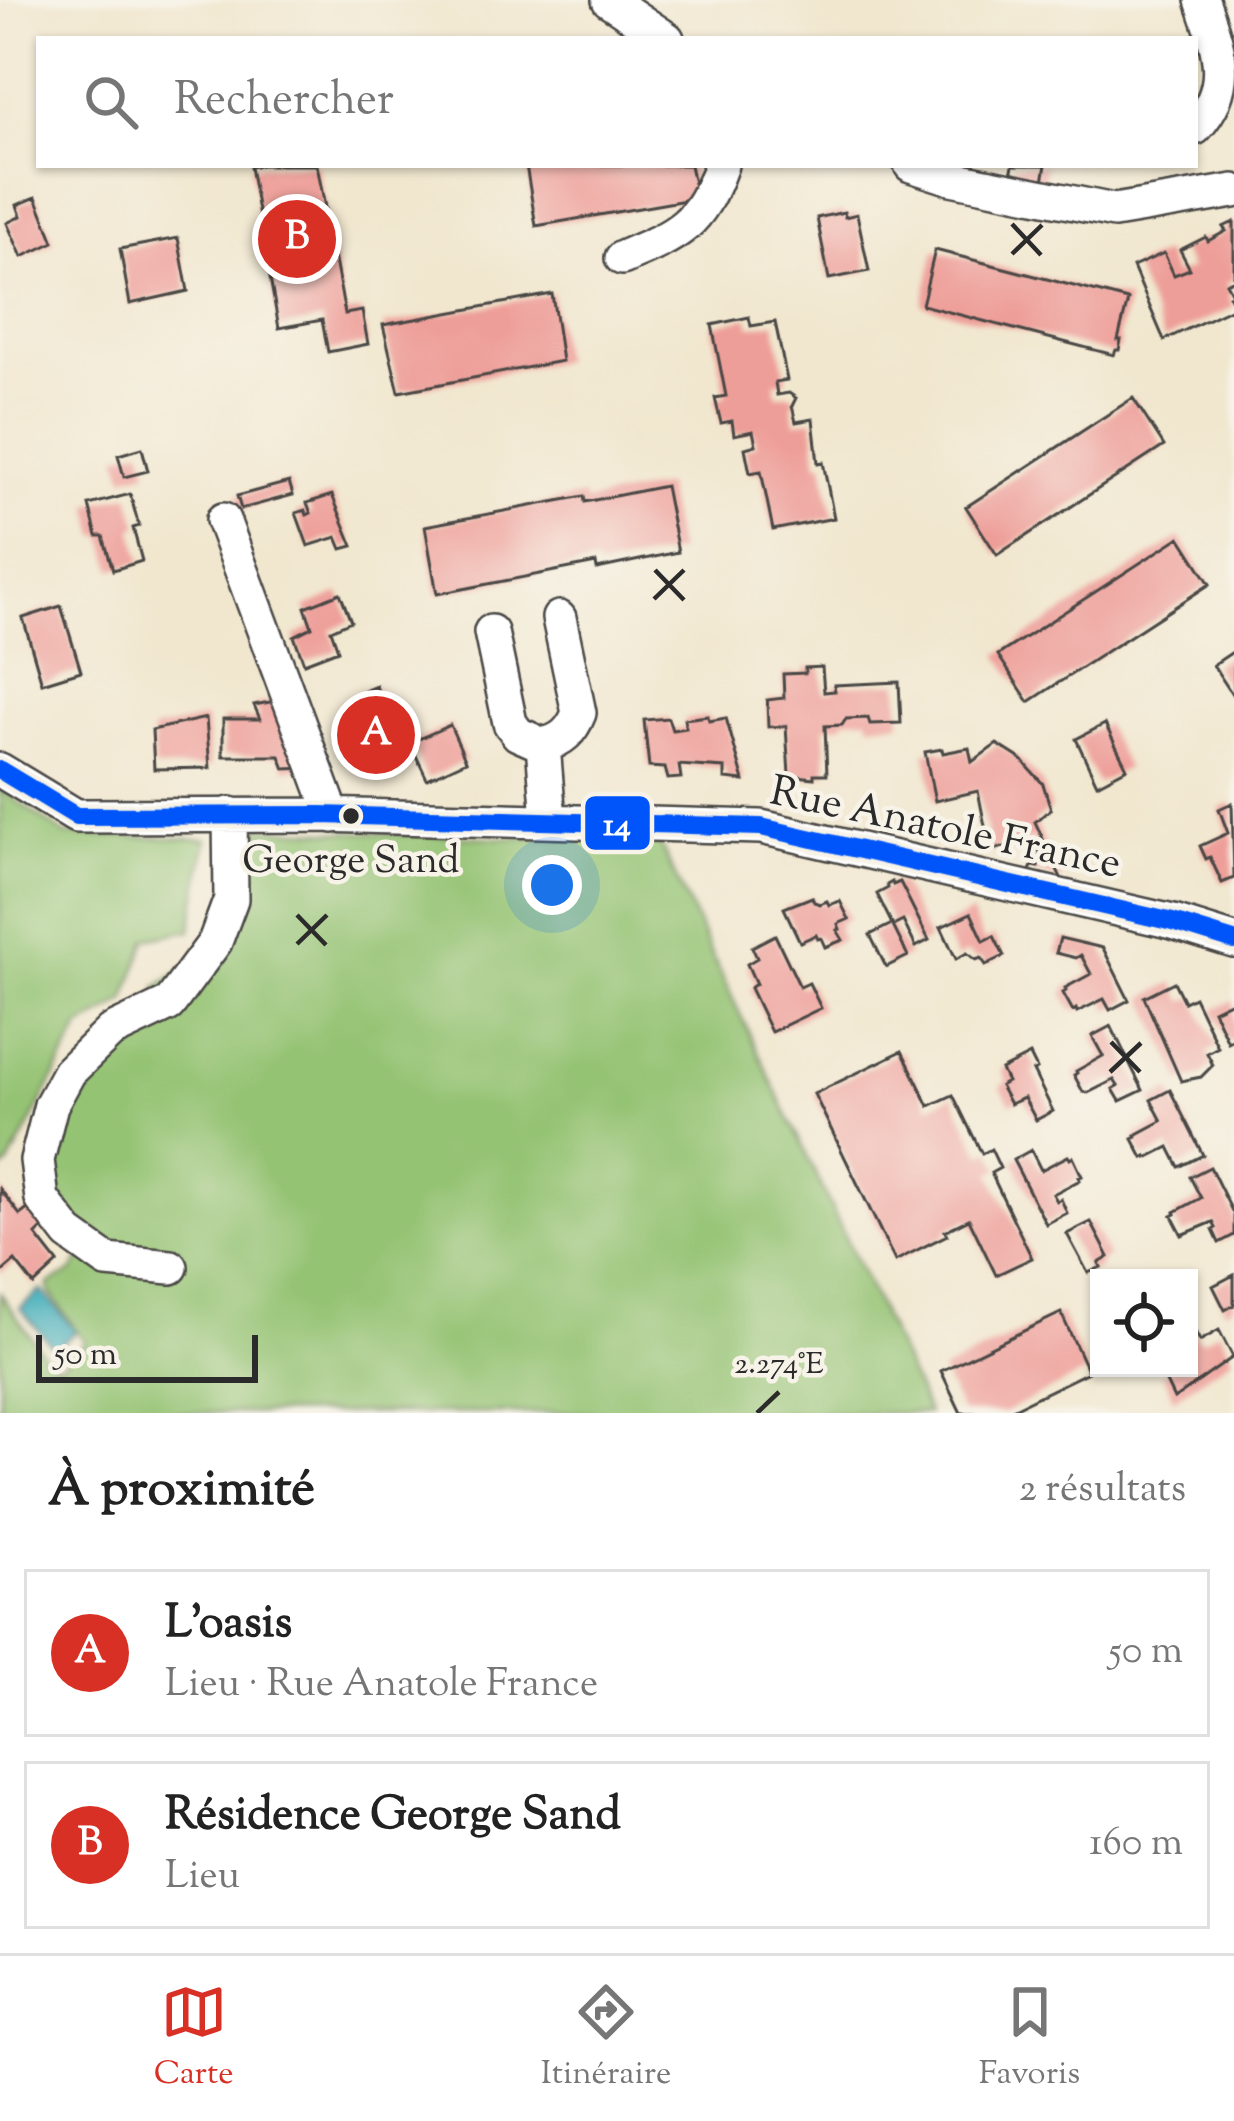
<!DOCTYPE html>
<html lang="fr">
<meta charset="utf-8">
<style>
body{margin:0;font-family:"Sorts Mill Goudy",serif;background:#f6f6f6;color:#222}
.controls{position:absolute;right:36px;bottom:36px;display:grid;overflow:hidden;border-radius:0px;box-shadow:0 3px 9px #0004}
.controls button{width:108px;height:108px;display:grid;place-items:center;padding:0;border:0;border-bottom:3px solid #e0e0e0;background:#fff;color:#222;font:60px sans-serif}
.scale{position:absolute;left:36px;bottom:30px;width:222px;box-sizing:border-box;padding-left:12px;border:6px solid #2b2b2b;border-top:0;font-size:33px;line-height:42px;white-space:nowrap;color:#2b2b2b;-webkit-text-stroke:9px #f7f3e8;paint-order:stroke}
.you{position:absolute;left:552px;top:885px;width:42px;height:42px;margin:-30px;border:9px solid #fff;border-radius:50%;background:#1a73e8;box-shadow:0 0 0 18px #1a73e833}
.badge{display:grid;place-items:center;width:78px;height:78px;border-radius:50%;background:#d93025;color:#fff;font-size:39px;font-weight:700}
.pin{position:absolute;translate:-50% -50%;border:6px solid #fff;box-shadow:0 3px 12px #0006}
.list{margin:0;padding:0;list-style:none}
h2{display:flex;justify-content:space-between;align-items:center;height:156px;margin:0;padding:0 48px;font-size:51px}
h2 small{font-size:39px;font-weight:400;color:#767676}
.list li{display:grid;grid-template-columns:78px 1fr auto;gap:36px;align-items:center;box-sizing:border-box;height:168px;margin:0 24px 24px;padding:0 24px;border:3px solid #e0e0e0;border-radius:0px}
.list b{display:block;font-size:45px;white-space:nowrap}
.list p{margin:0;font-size:39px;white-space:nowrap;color:#767676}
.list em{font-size:39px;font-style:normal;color:#767676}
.icon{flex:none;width:66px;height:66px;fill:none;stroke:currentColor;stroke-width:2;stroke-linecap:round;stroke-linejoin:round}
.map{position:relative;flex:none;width:1234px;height:1413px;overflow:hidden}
.search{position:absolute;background:#fff;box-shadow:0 3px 9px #0004;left:36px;right:36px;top:36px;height:132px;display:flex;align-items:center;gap:30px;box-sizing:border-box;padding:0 42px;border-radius:0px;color:#767676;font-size:45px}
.sheet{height:540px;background:#fff}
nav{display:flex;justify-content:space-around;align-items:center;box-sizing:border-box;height:168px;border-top:3px solid #e0e0e0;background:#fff;font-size:33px;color:#767676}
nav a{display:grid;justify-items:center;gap:6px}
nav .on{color:#d93025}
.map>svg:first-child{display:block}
.green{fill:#94c373;stroke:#60774f;stroke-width:3}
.water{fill:#3babb9;stroke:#336b72;stroke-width:3}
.building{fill:#ee9e99}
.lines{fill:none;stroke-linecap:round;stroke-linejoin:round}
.minor-casing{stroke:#494744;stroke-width:38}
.minor{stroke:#fff;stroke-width:33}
.bus-1-casing{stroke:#f7f3e8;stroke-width:27}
.bus-1{stroke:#0055fa;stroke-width:18}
.ticks{fill:none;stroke:#2b2b2b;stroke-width:4.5}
.bus-dot{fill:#2b2b2b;stroke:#f7f3e8;stroke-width:4.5}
.labels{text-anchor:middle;stroke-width:9;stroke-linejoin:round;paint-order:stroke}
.bus-label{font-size:39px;fill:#2b2b2b;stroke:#f7f3e8}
.street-label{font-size:42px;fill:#2b2b2b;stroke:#f7f3e8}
.ticks-label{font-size:30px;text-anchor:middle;fill:#2b2b2b;stroke:#f7f3e8;stroke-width:9;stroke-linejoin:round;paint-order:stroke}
.line-badge{stroke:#f7f3e8;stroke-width:4.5}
.badge-label{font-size:33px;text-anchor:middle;font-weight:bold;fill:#fff}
</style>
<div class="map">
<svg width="1234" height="1413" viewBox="0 0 1234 1413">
<rect width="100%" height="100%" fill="#f7f3e8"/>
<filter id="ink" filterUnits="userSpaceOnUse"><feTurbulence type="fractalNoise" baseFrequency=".00833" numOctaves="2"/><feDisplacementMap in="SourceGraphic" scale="24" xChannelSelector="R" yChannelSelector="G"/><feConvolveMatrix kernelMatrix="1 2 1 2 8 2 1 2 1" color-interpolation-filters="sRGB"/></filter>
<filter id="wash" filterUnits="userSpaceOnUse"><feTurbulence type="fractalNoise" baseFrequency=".004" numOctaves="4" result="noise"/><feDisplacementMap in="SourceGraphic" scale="48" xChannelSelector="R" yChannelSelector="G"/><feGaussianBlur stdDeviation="2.7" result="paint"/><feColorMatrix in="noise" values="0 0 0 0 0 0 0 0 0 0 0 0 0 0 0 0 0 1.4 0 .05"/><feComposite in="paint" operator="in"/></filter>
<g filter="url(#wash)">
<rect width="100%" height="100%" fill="#f1e7cf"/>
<path class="green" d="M0,789L66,835L207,839L191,930L147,939L125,1001L80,1028L9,1165L0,1172Z
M247,828L506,838L656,836L928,1413H0V1293L47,1359L59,1365L85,1342L49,1292V1284L73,1271L94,1233C57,1210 56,1184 48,1144L96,1055L165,1014L157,987L235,937Z"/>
<path class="water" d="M41,1290L76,1331L55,1350L20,1308Z"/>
<g id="blocks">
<path class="building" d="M262,165H317L345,314L362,311L368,344L328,352L322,320L279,328L250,167Z
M526,165H690L697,198L536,226Z
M1013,165H1046L1043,181L1011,175Z
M36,197L54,242L22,257L7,223L21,216L17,205Z
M844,212L845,217L857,214L869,271L829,279L817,218Z
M1234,222V279L1226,283L1232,294L1229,296L1234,307L1164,340L1133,267L1164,253L1174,275L1190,269L1180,250L1206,237L1208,241L1226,231L1223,227Z
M178,238L188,291L130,304L120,249Z
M935,250L1128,300L1118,340H1121L1119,350H1116L1114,355L922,305Z
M552,294L562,361L399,392L383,325Z
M749,317L751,326L775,322L787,380L775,382L777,395L789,393L796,398L792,406L796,422L813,419L818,463L823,462L834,518L773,530L761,471L750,473L745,448L756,445L753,431L734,435L732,421L721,423L715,398L726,396L712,325Z
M1133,398L1164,446L997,555L966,507Z
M142,448L148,471L124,477L118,455Z
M289,482L293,495L241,509L237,496Z
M665,486L678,552L597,569L596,563L437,594L425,526L584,496L585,502Z
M130,494L139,526L133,528L142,561L113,570L103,536H97L89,505Z
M332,495L353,546L342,549L337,537L308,546L296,513L305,510L307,515L311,513L307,503Z
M1180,537L1210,584L1029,702L998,655Z
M340,593L351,621L331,630L338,650L304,663L294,636L312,627L305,607Z
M61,606L81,671L42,683L23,618Z
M1234,651V697L1213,665Z
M822,667L824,692L835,691L834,685L899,682L901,723L870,724L868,718L846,719L842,725L825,726L827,774H814V778L789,775L786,726L768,727L767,700L784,698L783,674L805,673V668Z
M376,686L379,694L382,693L393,721L397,719L400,729L396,738L384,743L385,747L390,744L401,769L380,778L361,729L365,728L357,707L363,701L359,693Z
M281,700L308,768L285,769L280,756H223V719H260L254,705Z
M708,716L709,721L726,718L744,781L725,779V768L679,765L681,778L668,779L665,768L649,767L644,720L668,718L672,730L686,728L684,719Z
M206,718L210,768L154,769L152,730Z
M1105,724L1127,768L1097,784L1076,739Z
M450,725L466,761L427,779L410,743Z
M997,744L1022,760L1043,784L1051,809L1035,822L1062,880L1030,871L1032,866L1038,867L1040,852L1034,839L990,851L978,791L935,801L925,752L942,749L943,753L969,748L972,762Z
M1232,803L1234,878L1222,883L1210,857L1206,859L1200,846L1228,833L1219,809Z
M892,882L893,885L900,882L929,940L916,947L903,921L893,926L877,894L888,888L887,885Z
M812,897L814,902L820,904L827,901L829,905L840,901L849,919L838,924L840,929L837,930L843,940L825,947L821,938L818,939L816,935L800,942L784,908Z
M971,913L984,941L994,936L1004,956L986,965L981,958L976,960L967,953L956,959L941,927Z
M892,924L908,956L886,967L870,935Z
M775,935L800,987L809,983L821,1008L771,1032L750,988L756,984L747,964L757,958L752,947Z
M1060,938L1103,948L1129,1000L1110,1010L1104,999L1077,1012L1076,1009L1073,1011L1063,993L1066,991L1065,988L1091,974L1081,955L1076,958L1056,953Z
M1174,982L1184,1002L1194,997L1218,1047L1207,1053L1213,1065L1201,1077L1181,1081L1144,997Z
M1234,1000V1039L1228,1042L1213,1010Z
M1111,1026L1143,1090L1120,1101L1113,1089L1118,1086L1114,1080L1088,1093L1083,1092L1074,1075L1077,1073L1076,1071L1103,1056L1092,1036Z
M902,1051L929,1106L953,1095L982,1154L991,1149L1000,1168L991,1173L1032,1258L996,1275L969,1219L945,1231L947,1235L895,1261L814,1094Z
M1030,1055L1037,1069L1033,1071L1053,1111L1036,1120L1024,1098L1010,1104L1000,1086L1007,1082L1001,1070Z
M1170,1090L1203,1155L1179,1167L1169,1147L1147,1158L1146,1156L1143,1158L1133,1139L1137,1137L1136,1135L1162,1121L1151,1100Z
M1031,1150L1041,1170L1068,1156L1070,1159L1073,1157L1082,1176L1079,1177L1080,1180L1053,1194L1057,1201L1061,1199L1067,1213L1046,1224L1013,1160Z
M1210,1167L1234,1215V1235L1219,1243L1213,1230L1216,1228L1213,1222L1182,1235L1172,1216L1176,1214L1175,1212L1201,1198L1190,1177Z
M0,1189L20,1215L29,1208L44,1227L36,1235L58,1263L34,1285L15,1261L0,1274Z
M1091,1222L1109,1257L1099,1263L1101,1267L1088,1273L1067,1234Z
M1234,1275V1305L1225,1310L1213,1286Z
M1061,1313L1088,1372L1004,1413H961L941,1371Z
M1189,1320L1200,1341L1219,1330L1233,1357L1174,1399L1162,1374L1173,1368H1189Z"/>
</g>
</g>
<g filter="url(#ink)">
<use href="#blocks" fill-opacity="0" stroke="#494744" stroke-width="3"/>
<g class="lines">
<g class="minor-casing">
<path id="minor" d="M609,0L667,39
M1195,128C1234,86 1219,50 1202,0
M911,165L951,178L1114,211L1234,191
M622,258C679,234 699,226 721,165
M223,520L333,816
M491,632L510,723L518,734L543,745C562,741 572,731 579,713L559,618
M543,745L549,819
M0,770L76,816L321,815L761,827L1173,922L1234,941
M171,1267L107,1261L69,1234L42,1199L37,1160L51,1105L69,1072L110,1032L169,1004L215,942L231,899L230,814"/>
</g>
<use href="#minor" class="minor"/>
<g class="bus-1-casing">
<path id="bus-1" d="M0,770L76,816L321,815L761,827L1173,922L1234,941"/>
</g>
<use href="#bus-1" class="bus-1"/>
</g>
</g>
<path class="ticks" d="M1012,224L1041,255M1012,254L1042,225M655,570L684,600M654,599L684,570M297,915L326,945M297,944L327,915M1111,1042L1140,1072M1110,1072L1141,1043M757,1413L779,1392"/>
<circle class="bus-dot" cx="351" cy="816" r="10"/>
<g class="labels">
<g class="bus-label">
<text x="351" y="872">George Sand</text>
</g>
<g class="street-label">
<text transform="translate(946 825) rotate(12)" y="15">Rue Anatole France</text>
</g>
</g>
<g class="ticks-label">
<text x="779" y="1373">2.274°E</text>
</g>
<rect class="line-badge" x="583" y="794" width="69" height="58" rx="12" fill="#0055fa"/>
<g class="badge-label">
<text x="617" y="835">14</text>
</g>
</svg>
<div class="controls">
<button><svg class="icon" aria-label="locate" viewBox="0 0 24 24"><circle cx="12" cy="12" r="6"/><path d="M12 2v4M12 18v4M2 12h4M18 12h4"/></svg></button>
</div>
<div class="scale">50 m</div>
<div class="you"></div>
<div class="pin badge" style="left:376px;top:735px">A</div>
<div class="pin badge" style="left:297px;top:239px">B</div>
<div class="search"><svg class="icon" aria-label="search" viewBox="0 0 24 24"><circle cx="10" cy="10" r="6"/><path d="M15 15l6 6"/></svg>Rechercher</div>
</div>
<section class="sheet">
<h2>À proximité<small>2 résultats</small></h2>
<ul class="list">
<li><span class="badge">A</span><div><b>L'oasis</b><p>Lieu · Rue Anatole France</p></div><em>50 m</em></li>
<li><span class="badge">B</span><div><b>Résidence George Sand</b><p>Lieu</p></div><em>160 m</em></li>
</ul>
</section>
<nav>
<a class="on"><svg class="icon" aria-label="map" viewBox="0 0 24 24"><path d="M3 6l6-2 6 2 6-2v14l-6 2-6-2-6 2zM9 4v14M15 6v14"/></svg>Carte</a>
<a><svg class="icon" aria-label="directions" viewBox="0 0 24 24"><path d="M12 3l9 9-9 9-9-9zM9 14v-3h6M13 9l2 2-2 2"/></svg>Itinéraire</a>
<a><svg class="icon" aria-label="saved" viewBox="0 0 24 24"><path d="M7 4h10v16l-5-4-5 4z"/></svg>Favoris</a>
</nav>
